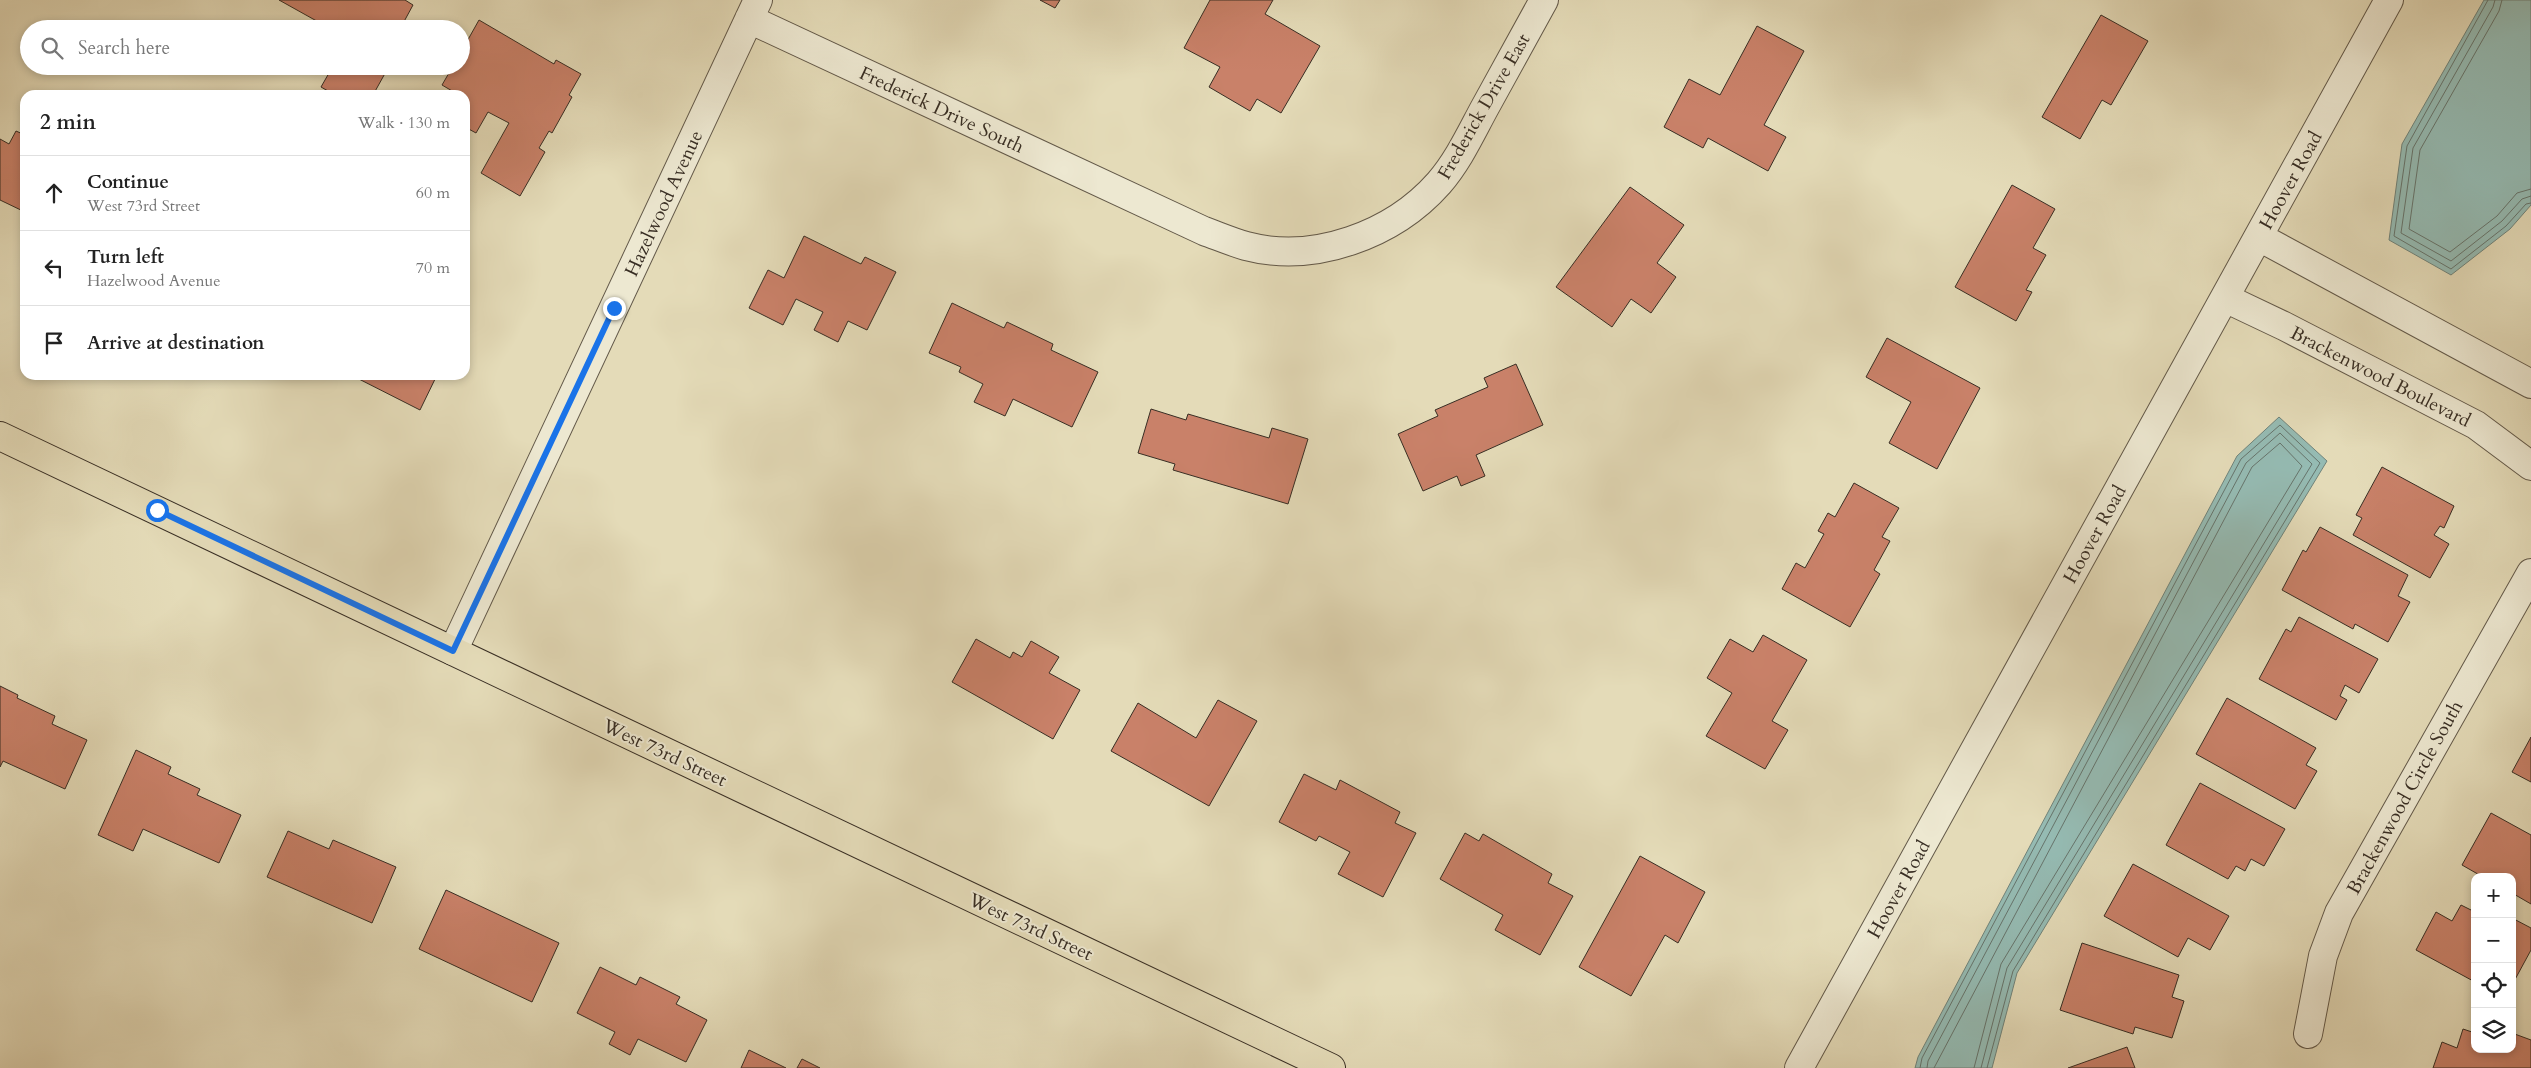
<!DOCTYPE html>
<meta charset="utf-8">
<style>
body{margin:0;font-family:Cardo,serif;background:#f2f2f2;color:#222}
.controls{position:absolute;right:15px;bottom:15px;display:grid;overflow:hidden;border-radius:10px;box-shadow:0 2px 8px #0003}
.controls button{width:45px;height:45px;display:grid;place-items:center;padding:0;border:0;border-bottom:1px solid #e0e0e0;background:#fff;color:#222;font:25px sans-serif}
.stop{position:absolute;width:15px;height:15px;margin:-11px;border:4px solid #1a73e8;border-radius:50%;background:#fff}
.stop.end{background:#1a73e8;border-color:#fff;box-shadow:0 1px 5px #0008}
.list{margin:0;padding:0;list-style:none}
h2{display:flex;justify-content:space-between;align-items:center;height:65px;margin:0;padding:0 20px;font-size:21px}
h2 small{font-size:16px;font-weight:400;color:#767676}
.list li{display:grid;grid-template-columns:32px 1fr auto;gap:15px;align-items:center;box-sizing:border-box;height:75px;padding:0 20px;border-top:1px solid #e0e0e0}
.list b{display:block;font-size:19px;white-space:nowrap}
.list p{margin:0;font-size:16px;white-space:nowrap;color:#767676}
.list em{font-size:16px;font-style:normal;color:#767676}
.icon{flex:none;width:28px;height:28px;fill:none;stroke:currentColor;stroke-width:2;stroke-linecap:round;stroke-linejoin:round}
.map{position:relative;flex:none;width:2531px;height:1068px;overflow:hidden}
.search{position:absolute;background:#fff;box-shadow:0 2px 8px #0003;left:20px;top:20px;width:450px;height:55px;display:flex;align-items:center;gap:12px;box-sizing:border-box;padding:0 18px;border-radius:28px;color:#767676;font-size:19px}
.panel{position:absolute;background:#fff;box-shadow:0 2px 8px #0003;left:20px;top:90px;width:450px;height:290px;border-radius:15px}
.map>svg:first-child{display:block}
.water{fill:#95bbb3;stroke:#70837a}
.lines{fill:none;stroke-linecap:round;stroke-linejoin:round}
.shore{stroke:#66746c;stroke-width:1}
.building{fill:#c98169;stroke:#382e24}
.minor-casing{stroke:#635949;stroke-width:30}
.major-casing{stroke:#382e24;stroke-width:30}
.minor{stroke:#ede8d1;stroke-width:28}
.major{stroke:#e4dbb8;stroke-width:28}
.route{stroke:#1a73e8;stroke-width:6}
.labels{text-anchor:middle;stroke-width:4;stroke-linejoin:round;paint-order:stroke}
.street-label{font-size:19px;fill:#382e24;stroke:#ede8d1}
</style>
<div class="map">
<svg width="2531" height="1068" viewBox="0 0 2531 1068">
<rect width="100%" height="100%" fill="#e4dbb8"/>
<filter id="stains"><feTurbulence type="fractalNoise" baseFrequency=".004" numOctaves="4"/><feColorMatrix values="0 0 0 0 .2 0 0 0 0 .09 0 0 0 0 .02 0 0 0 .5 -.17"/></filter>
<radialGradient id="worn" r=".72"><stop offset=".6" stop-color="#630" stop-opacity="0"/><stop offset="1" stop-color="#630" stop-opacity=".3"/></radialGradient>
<path class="water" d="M2484,0H2531V205L2510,229L2451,275L2389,240L2402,144Z
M2279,417L2327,461L2017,973L1992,1068H1915L1918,1057L2237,456Z"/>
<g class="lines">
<path class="shore" d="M2488,0L2407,146L2394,236L2451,269L2506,226L2526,204L2531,203
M2495,0L2493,7L2413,148L2401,233L2451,261L2502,221L2522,199L2531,196
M2502,0L2499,11L2420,150L2409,229L2450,252L2497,216L2517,193L2531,189
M1920,1068L1922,1058L2241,459L2280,425L2320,463L2013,971L1987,1068
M1927,1068L1928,1061L2246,463L2280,433L2312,464L2007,968L1981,1068
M1934,1068L2252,467L2280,443L2302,466L2001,964L1974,1068"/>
</g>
<path class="building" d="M279,0H405L413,5L400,29H331Z
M1040,0H1060L1055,8Z
M1210,0H1273L1265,14L1320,46L1281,113L1257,99L1250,111L1209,87L1220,67L1184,48Z
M2101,15L2148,41L2111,105L2102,100L2080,139L2042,117Z
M479,20L554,64L556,60L581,74L569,95L572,97L552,133L549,131L539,148L545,152L520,196L481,173L509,123L488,112L476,133L465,127V95H459L442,85L453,66H461V52Z
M1757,26L1804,51L1764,125L1786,137L1768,171L1708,138L1703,148L1664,127L1689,79L1720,95Z
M333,66H386L388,68L373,95H335L321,87Z
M16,131L25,135V212L0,200V139L9,144Z
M2012,185L2055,209L2033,248L2046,255L2026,290L2032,292L2016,321L1955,287Z
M1630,187L1684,225L1657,263L1676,277L1651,313L1631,299L1612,327L1556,287Z
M804,236L861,264L865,257L896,272L867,330L848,321L838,342L814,330L823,312L796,299L783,325L749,308L768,270L784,278Z
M952,303L1004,328L1007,322L1053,344L1051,350L1098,372L1072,427L1013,399L1005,416L974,402L983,384L959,372L961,367L929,353Z
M1887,338L1980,388L1937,469L1889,443L1911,402L1866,377Z
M1516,364L1543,425L1476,455L1485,476L1461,486L1457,476L1423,491L1398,434L1438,416L1435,410L1488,387L1484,378Z
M351,375H437L420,410Z
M1151,409L1186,420L1188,414L1269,438L1272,428L1308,439L1288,504L1173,470L1175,464L1138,453Z
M2382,467L2454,506L2444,528L2440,526L2434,535L2449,544L2430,578L2353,535L2362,518L2356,515Z
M1854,483L1899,508L1882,537L1890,541L1874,570L1880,574L1850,627L1782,589L1796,563L1805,568L1824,534L1818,531L1828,513L1835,517Z
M2320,527L2408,575L2398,596L2410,602L2388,642L2355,624L2353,629L2282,590L2303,550L2306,552Z
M2299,617L2378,659L2359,693L2345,685L2340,696L2347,700L2336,720L2259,679L2286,629L2291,632Z
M1763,635L1807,660L1772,721L1788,730L1765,769L1706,736L1732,693L1707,678L1730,639L1753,652Z
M976,639L1010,658L1013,652L1022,657L1031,641L1059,657L1049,673L1080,690L1053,739L952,682Z
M0,686L18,695L17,698L55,716L52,724L87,740L65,789L3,761L0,767Z
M2227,698L2316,748L2306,765L2317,771L2295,809L2196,754Z
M1218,700L1257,721L1209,806L1111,751L1138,703L1196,738Z
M2531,737V782L2512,772Z
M136,750L171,767L168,774L200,789L197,795L241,815L219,863L143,829L133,851L98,835Z
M1304,774L1336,790L1340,780L1400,812L1395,823L1416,833L1383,897L1338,874L1350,852L1319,836L1316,841L1279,822Z
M2200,783L2285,829L2264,866L2251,859L2245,871L2236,866L2228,879L2166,845Z
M2491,813L2531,835V904L2512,893V877H2483L2462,865Z
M288,831L329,849L333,840L396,867L372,923L267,877Z
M1465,833L1479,841L1483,834L1552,874L1548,883L1573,896L1540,955L1495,930L1503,915L1440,879Z
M1640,856L1705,892L1678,943L1665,935L1631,996L1579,967Z
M2133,864L2229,916L2210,950L2188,938L2178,957L2104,916Z
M446,890L559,943L532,1002L419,949Z
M2461,905L2475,912V982L2416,950L2436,912L2452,921Z
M2512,918L2531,928V950L2512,985Z
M2082,943L2179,975L2172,997L2184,1001L2172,1038L2135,1027L2133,1034L2060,1010Z
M600,967L636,985L640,977L680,997L676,1004L707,1020L686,1062L638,1039L630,1055L609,1044L615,1032L577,1013Z
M2463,1029L2475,1033V1049H2512V1033L2531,1040V1068H2433L2442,1042L2457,1048Z
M2127,1047L2135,1068H2068Z
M749,1050L786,1068H741Z
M802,1059L820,1068H797Z"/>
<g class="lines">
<g class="minor-casing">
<path id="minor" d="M749,19L1204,231C1218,236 1232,242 1246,246C1314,264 1393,235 1439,183C1458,161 1470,135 1484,109C1504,73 1524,36 1544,0
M2259,237L2531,384
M2225,298L2284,326L2476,425L2531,466
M453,651L758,0
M2308,1034L2323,956L2339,913L2531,573
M1799,1068L2389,0"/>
</g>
<g class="major-casing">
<path id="major" d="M0,436L1331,1068"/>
</g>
<use href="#minor" class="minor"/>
<use href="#major" class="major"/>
</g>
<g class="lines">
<path class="route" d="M157,510L453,651L614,308"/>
</g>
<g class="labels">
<g class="street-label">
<text transform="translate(1483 106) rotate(-60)" y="7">Frederick Drive East</text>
<text transform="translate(942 109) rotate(25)" y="7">Frederick Drive South</text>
<text transform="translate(2290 180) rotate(-61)" y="7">Hoover Road</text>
<text transform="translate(663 203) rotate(-65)" y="7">Hazelwood Avenue</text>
<text transform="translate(2381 376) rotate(27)" y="7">Brackenwood Boulevard</text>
<text transform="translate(2094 534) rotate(-61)" y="7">Hoover Road</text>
<text transform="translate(665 752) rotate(25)" y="7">West 73rd Street</text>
<text transform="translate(2404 797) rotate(-61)" y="7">Brackenwood Circle South</text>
<text transform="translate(1898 889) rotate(-61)" y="7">Hoover Road</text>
<text transform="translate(1031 926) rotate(25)" y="7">West 73rd Street</text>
</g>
</g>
<rect width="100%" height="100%" filter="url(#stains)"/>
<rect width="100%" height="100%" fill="url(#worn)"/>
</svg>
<div class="controls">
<button>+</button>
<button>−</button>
<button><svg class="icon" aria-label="locate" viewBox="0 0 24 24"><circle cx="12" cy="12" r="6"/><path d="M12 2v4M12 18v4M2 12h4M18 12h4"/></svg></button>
<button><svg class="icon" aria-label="layers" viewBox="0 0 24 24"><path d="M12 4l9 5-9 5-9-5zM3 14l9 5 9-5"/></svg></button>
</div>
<div class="stop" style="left:157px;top:510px"></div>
<div class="stop end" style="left:614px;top:308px"></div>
<div class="search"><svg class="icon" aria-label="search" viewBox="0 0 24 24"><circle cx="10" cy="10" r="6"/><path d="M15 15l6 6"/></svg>Search here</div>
<section class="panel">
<h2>2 min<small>Walk · 130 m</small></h2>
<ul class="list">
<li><svg class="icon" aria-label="ahead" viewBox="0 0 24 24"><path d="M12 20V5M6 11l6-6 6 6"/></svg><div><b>Continue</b><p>West 73rd Street</p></div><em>60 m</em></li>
<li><svg class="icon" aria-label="left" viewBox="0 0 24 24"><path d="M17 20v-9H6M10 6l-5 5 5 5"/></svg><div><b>Turn left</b><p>Hazelwood Avenue</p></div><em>70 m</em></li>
<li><svg class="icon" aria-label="arrive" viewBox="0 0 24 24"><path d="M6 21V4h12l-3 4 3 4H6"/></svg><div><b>Arrive at destination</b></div></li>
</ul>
</section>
</div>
